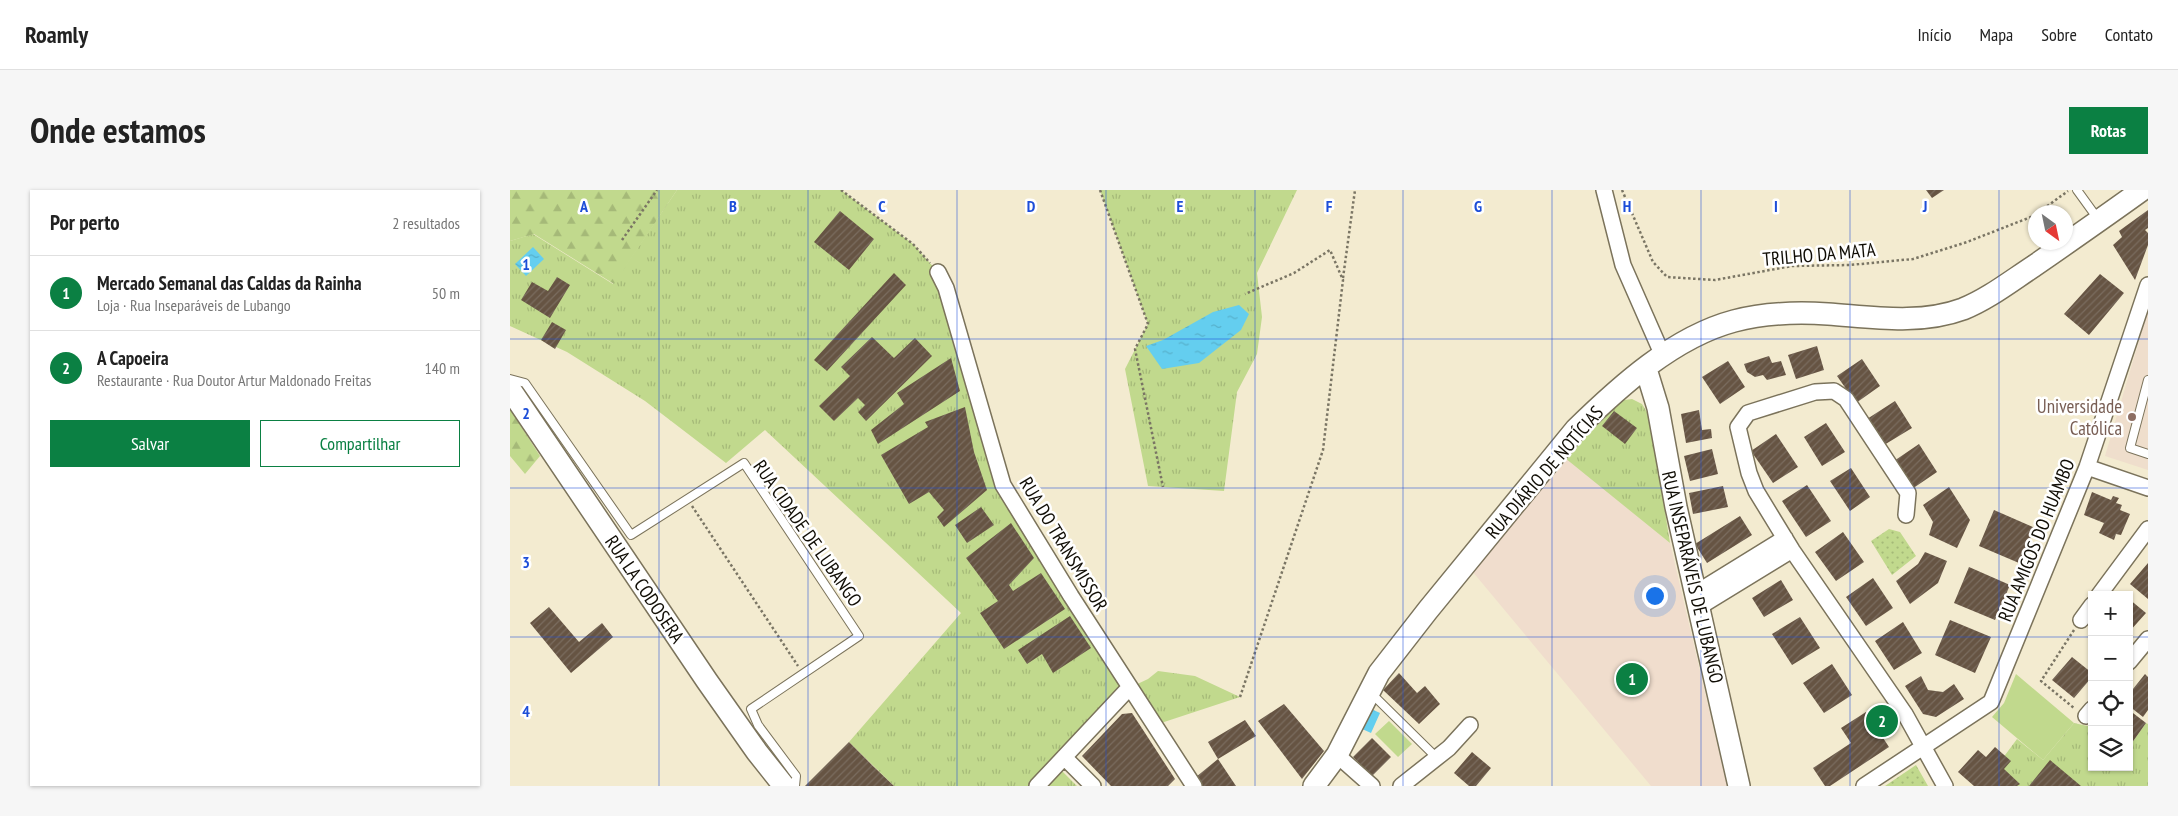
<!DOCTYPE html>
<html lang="pt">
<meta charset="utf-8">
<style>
body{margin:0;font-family:"PT Sans Narrow",sans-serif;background:#f6f6f6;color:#222}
.controls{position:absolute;right:15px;bottom:15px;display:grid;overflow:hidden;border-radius:0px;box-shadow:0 1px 4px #0004}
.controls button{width:45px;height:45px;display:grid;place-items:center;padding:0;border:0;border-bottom:1px solid #e0e0e0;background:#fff;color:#222;font:25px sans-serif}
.compass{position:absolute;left:1518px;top:15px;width:45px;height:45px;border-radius:50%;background:#fff;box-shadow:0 1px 4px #0004;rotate:147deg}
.you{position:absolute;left:1144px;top:405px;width:18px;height:18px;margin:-12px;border:4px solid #fff;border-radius:50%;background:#1a73e8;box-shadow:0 0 0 8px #1a73e833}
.badge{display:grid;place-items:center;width:32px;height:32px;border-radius:50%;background:#0b8043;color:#fff;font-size:16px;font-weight:700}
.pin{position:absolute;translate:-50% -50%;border:2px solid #fff;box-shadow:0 1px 5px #0006}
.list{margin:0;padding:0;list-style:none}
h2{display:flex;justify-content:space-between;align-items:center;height:65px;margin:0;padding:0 20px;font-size:21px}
h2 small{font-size:16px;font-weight:400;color:#767676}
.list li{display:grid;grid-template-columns:32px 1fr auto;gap:15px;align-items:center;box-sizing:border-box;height:75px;padding:0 20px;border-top:1px solid #e0e0e0}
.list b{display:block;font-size:19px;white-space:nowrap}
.list p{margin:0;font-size:16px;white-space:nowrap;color:#767676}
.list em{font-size:16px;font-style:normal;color:#767676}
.actions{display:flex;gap:10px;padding:15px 20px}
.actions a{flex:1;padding:11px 0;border:1px solid #0b8043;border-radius:0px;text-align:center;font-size:18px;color:#0b8043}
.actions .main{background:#0b8043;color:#fff}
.icon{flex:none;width:28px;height:28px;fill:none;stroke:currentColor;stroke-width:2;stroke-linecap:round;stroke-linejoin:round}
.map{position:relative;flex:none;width:1638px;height:596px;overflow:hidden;border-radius:0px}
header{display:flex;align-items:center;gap:30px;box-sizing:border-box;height:70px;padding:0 25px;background:#fff;border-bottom:1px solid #e0e0e0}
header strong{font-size:24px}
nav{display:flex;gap:28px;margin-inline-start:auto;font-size:18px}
.intro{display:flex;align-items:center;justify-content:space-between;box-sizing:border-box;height:120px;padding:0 30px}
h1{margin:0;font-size:35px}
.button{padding:12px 22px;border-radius:0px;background:#0b8043;color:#fff;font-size:18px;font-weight:700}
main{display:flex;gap:30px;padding:0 30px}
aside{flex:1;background:#fff;border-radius:0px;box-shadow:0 1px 4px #0004}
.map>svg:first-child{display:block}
.commercial{fill:#f0ddcd}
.education{fill:#efdecc}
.grass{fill:url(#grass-tufts)}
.forest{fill:url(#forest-firs)}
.park{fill:url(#park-dots)}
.pitch{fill:#c1d98d}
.water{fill:url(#water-ripples)}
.building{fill:url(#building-hatch)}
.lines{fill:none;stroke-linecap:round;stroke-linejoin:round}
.lane-casing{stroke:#7b735b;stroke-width:10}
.street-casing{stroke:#7b735b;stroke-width:18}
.secondary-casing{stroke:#7b735b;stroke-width:24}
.path{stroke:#7a7564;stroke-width:2.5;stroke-dasharray:2.5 2.5;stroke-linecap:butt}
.lane{stroke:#fff;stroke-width:8}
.street{stroke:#fff;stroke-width:15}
.secondary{stroke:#fff;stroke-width:21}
.grid{fill:none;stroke:#1d4ed8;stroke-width:1;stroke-opacity:0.55}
.education-dot{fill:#8d6e63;stroke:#fff;stroke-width:2}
.labels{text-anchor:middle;stroke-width:5;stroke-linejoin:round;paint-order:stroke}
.street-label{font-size:19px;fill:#100d05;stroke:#fff}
.education-label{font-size:19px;fill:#785e54;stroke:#fff;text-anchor:end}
.grid-label{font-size:16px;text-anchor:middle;font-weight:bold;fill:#1d4ed8;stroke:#fff;stroke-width:5;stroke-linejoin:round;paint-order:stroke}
</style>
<header>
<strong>Roamly</strong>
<nav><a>Início</a><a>Mapa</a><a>Sobre</a><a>Contato</a></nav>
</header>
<div class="intro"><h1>Onde estamos</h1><a class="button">Rotas</a></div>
<main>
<aside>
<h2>Por perto<small>2 resultados</small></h2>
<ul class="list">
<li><span class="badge">1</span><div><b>Mercado Semanal das Caldas da Rainha</b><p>Loja · Rua Inseparáveis de Lubango</p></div><em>50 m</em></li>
<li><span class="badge">2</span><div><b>A Capoeira</b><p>Restaurante · Rua Doutor Artur Maldonado Freitas</p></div><em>140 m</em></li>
</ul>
<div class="actions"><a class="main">Salvar</a><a>Compartilhar</a></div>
</aside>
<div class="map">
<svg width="1638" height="596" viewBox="0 0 1638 596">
<defs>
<pattern id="grass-tufts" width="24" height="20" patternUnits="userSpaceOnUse" patternTransform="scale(1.25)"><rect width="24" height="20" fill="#c1d98d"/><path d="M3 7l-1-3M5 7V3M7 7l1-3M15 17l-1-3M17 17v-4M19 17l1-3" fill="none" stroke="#a5b978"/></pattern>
<pattern id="forest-firs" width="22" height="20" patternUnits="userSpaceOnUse" patternTransform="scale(1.25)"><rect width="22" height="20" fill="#c1d98d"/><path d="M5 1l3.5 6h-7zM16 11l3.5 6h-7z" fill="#a5b978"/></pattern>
<pattern id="park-dots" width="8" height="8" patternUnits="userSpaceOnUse" patternTransform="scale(1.25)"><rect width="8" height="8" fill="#c1d98d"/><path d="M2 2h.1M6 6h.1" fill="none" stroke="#a5b978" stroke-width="1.8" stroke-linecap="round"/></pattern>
<pattern id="water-ripples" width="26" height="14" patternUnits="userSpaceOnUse" patternTransform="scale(1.25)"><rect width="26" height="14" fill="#64ceef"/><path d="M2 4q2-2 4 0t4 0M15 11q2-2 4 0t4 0" fill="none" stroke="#56b0cb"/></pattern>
<pattern id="building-hatch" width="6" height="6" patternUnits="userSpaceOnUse" patternTransform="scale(1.25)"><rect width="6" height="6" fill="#665443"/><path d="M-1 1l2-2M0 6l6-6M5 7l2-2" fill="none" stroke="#7a6c5f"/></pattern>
</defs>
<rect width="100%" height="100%" fill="#f3ebd0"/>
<path class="commercial" d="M1055,267L1160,353L1217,596H1141L962,381Z"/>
<path class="education" d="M1638,120V280L1595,266Z"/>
<path class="grass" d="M167,0H331L403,54L428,82L493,295L619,498L638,489L648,481L685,486L730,507L645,535L619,498L527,596H384L339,552L451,423L255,240L216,273L135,211L57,162L0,136V51L23,44L103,94Z
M590,0H787L747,83L752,127L747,164L727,202L714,301L638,296L615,179L638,134Z
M1122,209L1132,214L1140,227L1160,353L1055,268L1107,211Z
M1564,533L1582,537V577H1619V557L1636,533L1638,534V596H1472L1507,549L1533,570Z
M552,581L567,596H538Z"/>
<path class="forest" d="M0,0H167L104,94L24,44L0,51Z
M0,219L30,266L15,284L0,266Z"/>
<path class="park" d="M1379,339L1390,342L1406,366L1382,385L1361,351Z
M1406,575L1418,596H1375Z"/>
<path class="pitch" d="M1506,484L1564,533L1533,570L1482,527L1494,513Z
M879,531L902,554L888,567L865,544Z"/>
<path class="water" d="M23,57L34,69L16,86L5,74Z
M729,115L739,124L731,140L689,173L652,179L636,156L653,150L703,122Z
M859,518L870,523L861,543L850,538Z"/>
<path class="building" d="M1416,0H1434L1422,8Z
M1638,20V38L1635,40L1638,43V55L1625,90L1603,55L1612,47L1609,41Z
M330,21L364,49L339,80L304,52Z
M384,83L396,95L317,181L304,170Z
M1590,84L1614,103L1579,145L1554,124Z
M47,87L60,95L40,128L11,110L22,92L38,101Z
M42,132L56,140L45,159L31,150Z
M362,147L384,168L405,148L422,166L356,231L348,222L355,215L348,208L324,231L309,216L340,186L331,177Z
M1307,156L1314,180L1286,189L1278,165Z
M1259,166L1262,173L1271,171L1276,185L1257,190L1253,185L1245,187L1237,182L1234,174Z
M441,168L450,201L368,254L361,240L394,214L387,203Z
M1352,169L1370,196L1346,213L1327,186Z
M1218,171L1235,197L1210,214L1192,187Z
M1385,211L1402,238L1374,255L1357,229Z
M455,217L464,262L477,300L434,337L427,327L434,320L419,302L399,314L371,265L418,237L415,232Z
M1189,220L1192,240L1201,239L1202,248L1176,253L1171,224Z
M1104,221L1127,238L1115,254L1092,236Z
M1316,233L1335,262L1312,276L1294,247Z
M1266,244L1288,277L1263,293L1241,261Z
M1409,254L1427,282L1402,299L1384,271Z
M1202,259L1208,284L1180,291L1174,266Z
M1341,278L1360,307L1340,321L1320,291Z
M1297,295L1321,331L1296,347L1272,311Z
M1213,296L1218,317L1183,324L1179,303Z
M1439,297L1460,330L1447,358L1419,345L1423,332L1413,315Z
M1582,302L1601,310L1603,306L1609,308L1606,313L1612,315L1610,320L1620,324L1611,345L1606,344L1604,350L1589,343L1594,333L1574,325Z
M471,317L484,335L457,353L445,335Z
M1484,320L1525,338L1509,373L1469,356Z
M1230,326L1242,345L1197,373L1185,354Z
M501,333L524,368L499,395L503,401L531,383L555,419L494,459L470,423L488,411L456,368Z
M1333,342L1354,372L1326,391L1305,362Z
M1415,362L1437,371L1428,393L1400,414L1386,391L1408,374Z
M1638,373V409L1620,394Z
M1459,377L1500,395L1485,430L1444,413Z
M1363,388L1383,418L1356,436L1336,407Z
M1271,390L1283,410L1254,427L1242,408Z
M1619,409L1636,423L1619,442Z
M39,417L69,452L92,433L103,447L61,483L20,433Z
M560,426L581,458L543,483L532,464L517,474L508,460Z
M1290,427L1310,458L1282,475L1262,444Z
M1440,430L1481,447L1465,483L1425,465Z
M1393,432L1412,463L1384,480L1365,451Z
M1562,467L1582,483V487L1564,508L1542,490Z
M1322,474L1342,505L1314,523L1293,493Z
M889,483L907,503L915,496L930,514L909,534L873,500Z
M1635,484L1638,487V520L1633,527L1619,516V504Z
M1411,486L1418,500L1433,502L1444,494L1454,509L1426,527L1413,524L1395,496Z
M774,514L814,561L792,589L748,531Z
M1619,520L1636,533L1619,557Z
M1356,522L1379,557L1320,596H1315L1303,578L1341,553L1331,538Z
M622,523L665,589L658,596H601L572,566L612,524Z
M735,530L746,546L708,569L698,552Z
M862,548L881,567L862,586L843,567Z
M339,552L364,577L384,596H295Z
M1485,557L1501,571L1494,579L1510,594L1507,596H1464L1448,582L1468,560L1476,567Z
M962,562L981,578L966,596H959L944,583Z
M708,569L726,596H692L686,587Z
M1540,570L1571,596H1519Z"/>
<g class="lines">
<g class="lane-casing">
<path id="lane" d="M1567,0L1588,29
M0,189L15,193L121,345L234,273L349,446L241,519L248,535L286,586L285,596
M1638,190L1620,258L1638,264
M861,503L927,568"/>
</g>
<g class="street-casing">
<path id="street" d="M1094,0L1113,75L1153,166
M428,82L436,98L493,295L561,406L684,596
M1577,277L1638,298
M1396,325L1398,303L1336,209L1324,201L1305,202L1238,223L1228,237L1239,283L1246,301L1282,360L1395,524L1435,596
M1186,403L1275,348
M1589,405L1638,339
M1189,417L1282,360
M1571,430L1582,415
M1619,472L1638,449
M1576,526L1582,519
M827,565L862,596
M554,567L583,596
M527,596L619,498
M891,596L939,558L960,535
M1354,596L1481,512L1577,277L1638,95"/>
</g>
<g class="secondary-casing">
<path id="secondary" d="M1136,179L1148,218L1166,317L1229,596
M0,199L197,491L247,562L274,596
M804,596L827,565L869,483L918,420L1066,239C1110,196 1164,147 1224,131C1254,123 1287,122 1318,124C1362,127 1410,135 1453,119C1478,109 1501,91 1524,76C1560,51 1596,26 1632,0"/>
</g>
<path class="path" d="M331,0L403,54L420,73
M590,0L638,134L625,159L653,297
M1112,0L1143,72L1157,87L1205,90L1282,76L1340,75L1403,69L1457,52L1526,25
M1529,22L1558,1
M112,50L147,0
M833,88L845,0
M182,316L288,476
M1564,440L1531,491L1564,518
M730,507L813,260L833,90L820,60L784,83L735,104"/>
<use href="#lane" class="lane"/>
<use href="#street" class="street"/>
<use href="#secondary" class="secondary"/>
</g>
<path class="grid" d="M149,0V596M298,0V596M447,0V596M596,0V596M745,0V596M893,0V596M1042,0V596M1191,0V596M1340,0V596M1489,0V596M0,149H1638M0,298H1638M0,447H1582M1619,447H1638"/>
<circle class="education-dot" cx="1622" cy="227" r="5"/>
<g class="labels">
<g class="street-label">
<text transform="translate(1309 64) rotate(-5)" y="7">TRILHO DA MATA</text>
<text transform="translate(1034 282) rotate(-49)" y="7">RUA DIÁRIO DE NOTÍCIAS</text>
<text transform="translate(298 343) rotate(55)" y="7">RUA CIDADE DE LUBANGO</text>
<text transform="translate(1526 350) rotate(-68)" y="7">RUA AMIGOS DO HUAMBO</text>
<text transform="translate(554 354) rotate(59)" y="7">RUA DO TRANSMISSOR</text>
<text transform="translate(1183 387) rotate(77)" y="7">RUA INSEPARÁVEIS DE LUBANGO</text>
<text transform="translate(135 399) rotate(56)" y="7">RUA LA CODOSERA</text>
</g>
<g class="education-label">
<text x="1612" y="223">Universidade<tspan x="1612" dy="22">Católica</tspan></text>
</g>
</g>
<g class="grid-label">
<text x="74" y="22">A</text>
<text x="223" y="22">B</text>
<text x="372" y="22">C</text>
<text x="521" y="22">D</text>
<text x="670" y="22">E</text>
<text x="819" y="22">F</text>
<text x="968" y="22">G</text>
<text x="1117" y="22">H</text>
<text x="1266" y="22">I</text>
<text x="1415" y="22">J</text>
<text x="16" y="80">1</text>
<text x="16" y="229">2</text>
<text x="16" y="378">3</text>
<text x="16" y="527">4</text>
</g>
</svg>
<div class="controls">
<button>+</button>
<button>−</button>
<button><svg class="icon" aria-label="locate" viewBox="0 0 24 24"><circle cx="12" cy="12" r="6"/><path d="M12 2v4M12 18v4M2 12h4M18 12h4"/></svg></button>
<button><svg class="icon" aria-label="layers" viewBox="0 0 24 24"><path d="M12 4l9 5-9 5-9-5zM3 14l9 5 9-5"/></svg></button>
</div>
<svg class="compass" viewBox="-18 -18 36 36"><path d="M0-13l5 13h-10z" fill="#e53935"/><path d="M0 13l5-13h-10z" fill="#767676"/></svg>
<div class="you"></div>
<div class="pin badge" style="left:1122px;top:489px">1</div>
<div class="pin badge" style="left:1372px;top:531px">2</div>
</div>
</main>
